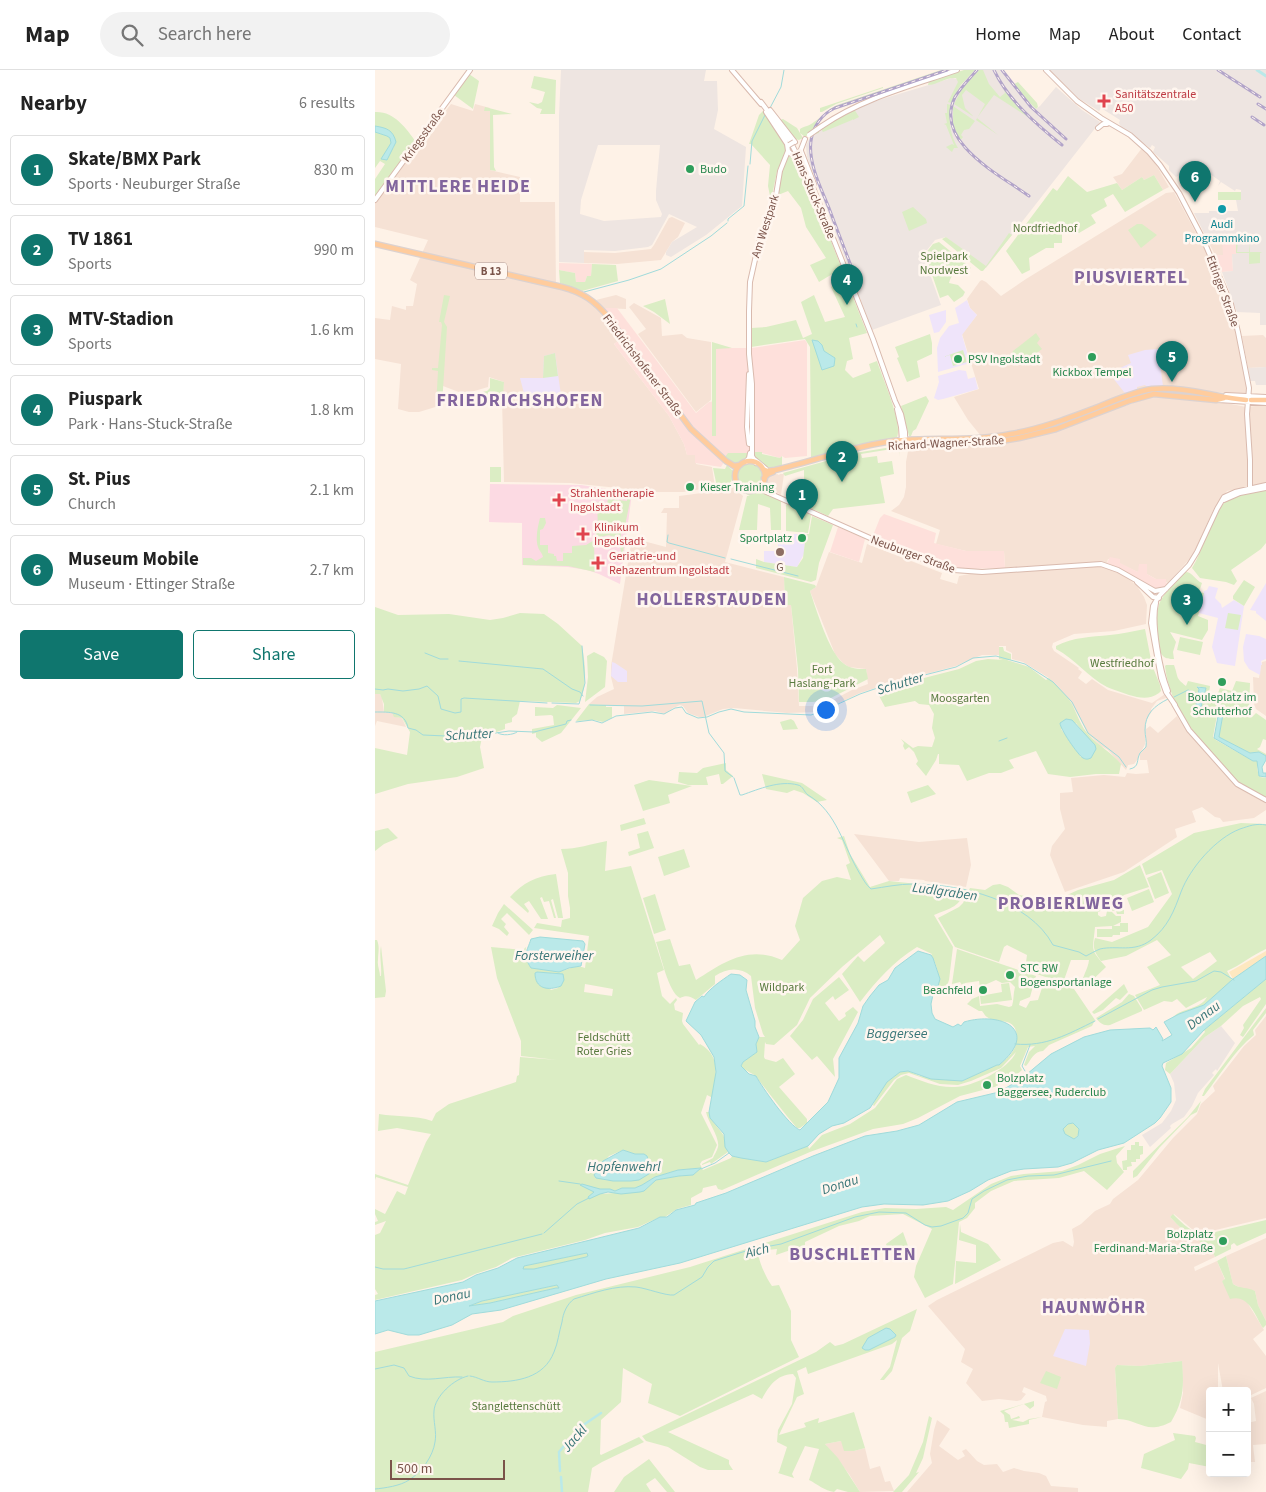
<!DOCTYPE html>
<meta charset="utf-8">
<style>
body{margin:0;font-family:"Source Sans 3",sans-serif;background:#f2f2f2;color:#222}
.controls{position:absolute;right:15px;bottom:15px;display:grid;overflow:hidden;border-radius:5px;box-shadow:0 5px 20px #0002}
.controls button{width:45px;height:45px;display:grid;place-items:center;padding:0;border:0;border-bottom:1px solid #e0e0e0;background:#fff;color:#222;font:25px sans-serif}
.scale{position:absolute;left:15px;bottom:12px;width:115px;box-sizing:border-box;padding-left:5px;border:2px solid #7a5349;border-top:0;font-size:14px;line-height:18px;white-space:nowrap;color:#7a5349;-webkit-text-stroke:4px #fff6ef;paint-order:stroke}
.you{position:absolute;left:450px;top:639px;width:18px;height:18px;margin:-12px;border:4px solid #fff;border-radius:50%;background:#1a73e8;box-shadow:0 0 0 8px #1a73e833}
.badge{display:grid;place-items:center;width:32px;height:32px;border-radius:50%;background:#0f766e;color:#fff;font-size:16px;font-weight:700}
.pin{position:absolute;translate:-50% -41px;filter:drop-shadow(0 1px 2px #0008)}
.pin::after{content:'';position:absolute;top:26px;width:18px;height:15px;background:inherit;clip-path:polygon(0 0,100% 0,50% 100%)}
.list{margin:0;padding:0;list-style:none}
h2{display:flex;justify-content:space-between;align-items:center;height:65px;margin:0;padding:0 20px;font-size:21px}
h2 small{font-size:16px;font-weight:400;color:#767676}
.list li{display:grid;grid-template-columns:32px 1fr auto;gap:15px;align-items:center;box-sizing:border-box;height:70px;margin:0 10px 10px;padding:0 10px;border:1px solid #e0e0e0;border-radius:5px}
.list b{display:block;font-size:19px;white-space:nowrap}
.list p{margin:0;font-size:16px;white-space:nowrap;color:#767676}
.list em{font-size:16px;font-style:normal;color:#767676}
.actions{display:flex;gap:10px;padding:15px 20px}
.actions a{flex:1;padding:11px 0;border:1px solid #0f766e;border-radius:5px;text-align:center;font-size:18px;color:#0f766e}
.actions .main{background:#0f766e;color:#fff}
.icon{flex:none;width:28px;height:28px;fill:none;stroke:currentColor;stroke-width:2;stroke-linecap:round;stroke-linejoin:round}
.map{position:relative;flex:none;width:891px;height:1422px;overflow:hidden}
header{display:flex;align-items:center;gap:30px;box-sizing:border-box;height:70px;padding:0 25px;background:#fff;border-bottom:1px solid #e0e0e0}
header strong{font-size:24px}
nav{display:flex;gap:28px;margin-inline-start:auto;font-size:18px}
.search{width:350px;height:45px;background:#f2f2f2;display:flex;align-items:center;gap:12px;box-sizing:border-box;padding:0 18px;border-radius:28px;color:#767676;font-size:19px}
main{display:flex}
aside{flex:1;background:#fff}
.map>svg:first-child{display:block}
.residential{fill:#f6e2d5}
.commercial{fill:#fee0db}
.industrial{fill:#eee5e1;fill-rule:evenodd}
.education{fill:#efe4fa}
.medical{fill:#fcdae3}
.green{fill:#dbedc4;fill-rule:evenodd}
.sand{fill:#fee8c0}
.water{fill:#bae9e9;stroke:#a0dbdb;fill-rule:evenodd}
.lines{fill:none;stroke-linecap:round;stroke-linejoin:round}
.stream{stroke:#a0dbdb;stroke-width:1}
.canal{stroke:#bae9e9;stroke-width:2.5}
.river{stroke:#bae9e9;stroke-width:3}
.secondary-casing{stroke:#d9baae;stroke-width:6}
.primary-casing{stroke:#dcd2d0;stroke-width:7}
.secondary{stroke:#fff;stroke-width:4}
.primary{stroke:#ffcc9d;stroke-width:4.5}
.rail-casing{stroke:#b2a4c9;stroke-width:3}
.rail{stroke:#fff6ef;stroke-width:1;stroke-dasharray:4;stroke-linecap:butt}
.secondary-bridge-casing{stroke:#d9baae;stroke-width:6;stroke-linecap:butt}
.secondary-bridge{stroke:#fff;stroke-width:4}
.health-dot{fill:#e0444e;stroke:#fff6ef;stroke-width:2}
.leisure-dot{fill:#2e9e5b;stroke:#fff6ef;stroke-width:2}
.culture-dot{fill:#0f9aa8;stroke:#fff6ef;stroke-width:2}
.education-dot{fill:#8d6e63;stroke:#fff6ef;stroke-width:2}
.labels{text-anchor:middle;stroke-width:5;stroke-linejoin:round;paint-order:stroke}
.shield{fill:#fff6ef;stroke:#a2847b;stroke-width:1}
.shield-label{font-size:11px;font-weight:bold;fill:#7a5349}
.health-label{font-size:12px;fill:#be3a42;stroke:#fff6ef;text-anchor:start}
.street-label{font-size:12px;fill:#7a5349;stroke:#fff6ef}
.leisure-label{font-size:12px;fill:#27864d;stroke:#fff6ef;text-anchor:start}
.culture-label{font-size:12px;fill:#0d838f;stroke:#fff6ef}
.park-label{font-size:12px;fill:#587a3e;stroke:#fff6ef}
.education-label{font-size:12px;fill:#785e54;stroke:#fff6ef}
.water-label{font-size:14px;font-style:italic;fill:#397678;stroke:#fff6ef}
.district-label{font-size:18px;font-weight:bold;letter-spacing:1px;fill:#82659d;stroke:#fff6ef}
</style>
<header>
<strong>Map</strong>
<div class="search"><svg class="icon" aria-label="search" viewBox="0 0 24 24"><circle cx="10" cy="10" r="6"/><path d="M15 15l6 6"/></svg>Search here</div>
<nav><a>Home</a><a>Map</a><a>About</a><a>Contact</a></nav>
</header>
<main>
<aside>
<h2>Nearby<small>6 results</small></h2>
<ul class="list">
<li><span class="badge">1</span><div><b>Skate/BMX Park</b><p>Sports · Neuburger Straße</p></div><em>830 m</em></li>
<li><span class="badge">2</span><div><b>TV 1861</b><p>Sports</p></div><em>990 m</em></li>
<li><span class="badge">3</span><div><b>MTV-Stadion</b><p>Sports</p></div><em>1.6 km</em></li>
<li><span class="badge">4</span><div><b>Piuspark</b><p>Park · Hans-Stuck-Straße</p></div><em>1.8 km</em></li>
<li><span class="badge">5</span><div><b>St. Pius</b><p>Church</p></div><em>2.1 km</em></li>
<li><span class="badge">6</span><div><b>Museum Mobile</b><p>Museum · Ettinger Straße</p></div><em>2.7 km</em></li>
</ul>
<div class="actions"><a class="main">Save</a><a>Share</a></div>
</aside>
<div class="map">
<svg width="891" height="1422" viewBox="0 0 891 1422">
<rect width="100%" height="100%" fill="#fef2e7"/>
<path class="residential" d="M76,34L98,41L100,34L115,38V100L145,107V132H180L181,216L196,220L223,236L247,268L239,274L294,346L309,374L312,385H320L321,394L337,397L340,417L308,422H282L195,413L129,412L127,329L129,312L114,307L113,317L89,324L68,316L67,335L44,342H34L23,339L26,294L0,289V248L15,250L17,236L31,240V236H38L42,214L35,210L53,170L0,157V131Z
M767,78L780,93L794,117L788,120L779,105L769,110L767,107L747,120L738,107L747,104Z
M799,122L828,176L851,228L861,263L872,315L871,324L869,325L794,317L749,323L744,327L748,336H750L769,329L786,326L851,333L871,337L891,335V413L852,421L849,425L839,438L818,485L793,513L781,509L772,504L763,502L733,489L732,493L719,492L630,498L629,481H591L561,474L565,460L516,441L524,435L529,427L531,417V392L534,376L586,374L606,366L593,350L579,327L604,319L587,264L602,245L595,238L592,229L605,211L607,210L611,212L626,226L651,209L791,123Z
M297,147L310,153L303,167L297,172L286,190L242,194L209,193V182L240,183L276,179L279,175L294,148Z
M832,169L848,170V185H840Z
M241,225L251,229V239L229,238L221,230Z
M259,233L286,248L287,266L307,264L312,268L336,272V330L321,342L263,264L271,259L254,237Z
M888,265L891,268V297L873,298L867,266Z
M402,404L404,405L405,404H409L406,425L391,417L393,406Z
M357,416L368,426L350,492L409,507L410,535H416L422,599L424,636H441L452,633L477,620L493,614L491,599L474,597L468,593L460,584L435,521L441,517L454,482L487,493L492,474L567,503L565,509L582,514L584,506L600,503L719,495L731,496L749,505L762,516L769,527L772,535L771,554L739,561L699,564L678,573L677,577L679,581L704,598L703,599L707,602L703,608L711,614L717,609L733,620L777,633L790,624L791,628L782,631L776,639L777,641L771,651L770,674L763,689L759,694L753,695L751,700L733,680L726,676L713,664L696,632L674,608L648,592L637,589V583L631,580V576H624V585H607L581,596L513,614L485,623L450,640L442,642L412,643L359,638L348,639L328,647H324L313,643L308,636L305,635L298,638L290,644L280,641L249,644V636L214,634L222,627L239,619L236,607V596L257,468L291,477L292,443H286L289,438H304V426L342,421Z
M891,591V646L881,639L879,634L878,607L884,608L886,595H887V592Z
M0,624H5L7,628L9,642H17L21,647L27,648L31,657L2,651L0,656Z
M802,646L812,662L860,716L891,733V740L879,748L848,752L845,748L840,747L827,737L817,741L821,752L800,759L802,767L749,802L690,822L675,785L677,776L690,759L685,739V723L698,722L696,708L729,705L750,707L752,703L761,704L774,703L772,690H765V684L771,676V659L775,656L783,663Z
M479,764L544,772L592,768L596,795L591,817L550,811L549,810L525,808L524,811H514Z
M891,946V1148L828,1163L818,1160L799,1144L795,1147L812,1164L823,1168L828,1176L827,1185H830V1181L837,1180L840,1187L819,1197L820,1201L842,1191L850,1210L847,1211L861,1227L868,1229L872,1232L889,1260L878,1269L891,1286V1318L872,1327V1321H848L843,1293V1321H835V1358L834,1350L805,1338L808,1323L807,1291L765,1296L742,1295L740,1299L743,1349L732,1351V1357L708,1355L667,1347L670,1332L672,1331L671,1326L649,1317L647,1322L651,1324L646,1330L642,1331L624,1329L607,1331L591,1313L598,1299L586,1292L590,1279L553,1236L562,1230L678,1173L688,1171L698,1177L699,1172L697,1159L706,1154L720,1141L735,1134L738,1129L763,1110L798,1068L822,1044L826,1034L840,1021L838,1016L869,976L881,965L880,960Z
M891,1168V1251L883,1235L880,1221L866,1218L858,1214L851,1186Z
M891,1321V1374L878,1375L880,1392H872V1353L881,1351L879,1334L876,1328Z
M562,1350L575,1359L564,1376L583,1390L590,1386L587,1381L591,1379L602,1391L609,1395L622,1394L628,1402L639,1398L649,1401L664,1403L671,1406L676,1416L703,1418V1422H532L557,1393L555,1384L559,1360Z
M466,1371L479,1381L490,1378L495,1399L505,1396L510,1412L515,1411L519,1421L485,1422L474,1404L450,1374Z"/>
<path class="commercial" d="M847,169L861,170V184H857L858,201L847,202L840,185H848Z
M184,193L217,194L216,206H212L210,212H201L200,203L184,200Z
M229,238H242L321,343L334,332L341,331L340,278H377L430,270L432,273V386L410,388L407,386L405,388L387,383L354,384L346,397L320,393V385H312L309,374L294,346L239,274L251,265Z
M509,444L561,463L559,473L591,481H629L630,498L588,499L558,491L499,467V463L505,448Z
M463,457L490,469L484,492L455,482Z
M735,487L745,489V493L763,502L764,494H772V504L781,509H791V513H793L788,518L779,519L744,498L732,493Z"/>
<path class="industrial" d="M186,0H331L329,11H342L343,40L339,59L371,77L367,136L331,165L296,187L291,185V182L297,172L322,157L294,144L277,175L273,177L240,181L209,180V193L184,192V46ZM223,75H285L281,121V130L287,144L286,147L229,151L205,144L206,130Z
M604,0H627L640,18L661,39L665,36L681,17L707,40L725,52L611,198L571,167L560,170L548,185L566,235L497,260L432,87L431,76L435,67L448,57L487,35L577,8L583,9L587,19Z
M675,0H891V255H885V243L862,242L847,202L858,201L857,184H861V170L832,169L819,143H834V141H863L861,130H866V120L861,119L860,121L846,112L843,116L845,111L835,104L832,109L816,98L801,107L794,100V96L778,82L780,77L777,75L775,78L746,57L744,53L745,50L726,38L724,41L703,28Z
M891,297V315H881L880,311H875L873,298Z
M846,956L860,973L842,1001L841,999L837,1003L839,1005L823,1023L817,1036L809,1047L797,1054L795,1056L796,1058L775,1077L767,1065L787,1053L796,1041L801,1030L799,1013L795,1004L830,967Z"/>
<path class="education" d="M592,230L595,238L602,245L587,265L595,293L563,302L562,278L565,268L574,256L584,253L580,238Z
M571,240V252L564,262L559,263L554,245Z
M783,279L788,316L773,318L770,315L762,317V321L751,323L749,322L734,303L756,293L753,285L770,280Z
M180,283L186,325L184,326L185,333L150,327L145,308H168L169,286Z
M584,300L591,301L593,309L600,307L603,319L568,329L563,330L559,328L564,312L563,306Z
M403,464H433V471L430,472L429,484L422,497L389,492V481H403Z
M891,513V551L881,543V541L875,540Z
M834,516L843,518L840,528L846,534L847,538L859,530L869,536L860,596L842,593L837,577L843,548L824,543L829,521L832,520Z
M871,564L884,566L891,569V589L886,591L887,595H886L885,605L874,599L869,591L868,577Z
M237,592L240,593L252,601V612H243L236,606Z
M690,1259L714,1260L715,1273L711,1296L678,1286Z"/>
<path class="medical" d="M115,414L206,415L257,423L245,514L224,504L212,500L193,497L147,495V453L114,452Z"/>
<path class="green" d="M566,0H569L462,36L447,46L437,61L430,67L425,63V59C429,56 435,56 439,52C448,46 453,39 462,35Z
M589,0H600L585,16L576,33L573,32L583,12L581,8C571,7 562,15 553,15L554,11Z
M604,0H608L614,14L625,27L630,23L629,20L630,19L656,49L619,25L602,48L623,65L601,50L610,34L591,20L587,25L590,38L599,47L579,34L587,19Z
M94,4L104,11L98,39L79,25Z
M159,6L181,10L180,44H165L167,39L162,38L154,32L163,34L167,32L170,22L156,18Z
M643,12L662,33L663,37L661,39L640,18L639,14Z
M508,17V18L461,34L447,42H445V38Z
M572,34L576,35C573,50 575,65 583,78H579L577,82L571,77L577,74L579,75L571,55L569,54L572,53L570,43H572Z
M578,36L600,51L594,59L589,60L586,65L588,67L585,71L578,56Z
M110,37L137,44L118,45L119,97L121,101L115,100V41H109Z
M479,39L484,47L478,50L477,49V50L448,62L446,59L444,61V63L440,64C449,53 467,46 479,39Z
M388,41L410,75L411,83L402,101L396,131L393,116L395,95L376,74H374L384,45Z
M0,42C19,41 31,58 41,72L0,128V109L10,94L5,91L0,98V62L13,66L15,68L16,73L13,79L19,78L14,60L0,56Z
M408,49L422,58L428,68L424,70L420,69L405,50Z
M414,86L419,89L437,125L452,161L492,263L474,268L478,289L472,291L470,300L478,308L496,301L494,294L502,291C507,307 528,353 522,367L519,369L477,376L436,388L435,277L430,269L376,277V258L391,257L421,250L428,268L437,264L426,232L439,225L450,252L470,247L456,217L465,211L459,203L444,212L435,195L451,188L431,157L426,138L413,121L403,125C404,111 405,98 414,86Z
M779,105L788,120L750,142L738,124L729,129L732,136L716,145L721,153L704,163H687V173H679V178H671L654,188L655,200L647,204L631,181L678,118L682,121L693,106L712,122L742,113L747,120L767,107L769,110Z
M843,122H866V130H843Z
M538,137L551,149L552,153L534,161L527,142Z
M762,154H767L782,165L766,178L753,160Z
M634,163L637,165L608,201H606L567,169L571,167L611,196Z
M861,170L863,171L862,182H874V173L875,182H887L885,183V193L874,194V183H861Z
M564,172L596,198L592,201L588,198C582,203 576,204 574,213L583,215L590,222L588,226L579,232L573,225L565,228L550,184L558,174Z
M217,194L241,195L243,211L207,221L185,213L184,200L200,203L201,212H210L212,206H216Z
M69,225L75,226L69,252L72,257L67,335L61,336L63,301L57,300V298H63L67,255L66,252H64Z
M290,229L295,254L279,242L268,236Z
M661,263L665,269L662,273L667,279L655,288L654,286L636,285L638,281Z
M555,264L557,273V284L542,291L545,307L532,312L522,288L524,287L520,277Z
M337,272L357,278L341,279V366H337Z
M588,280L592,292L578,296L575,285L568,287Z
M180,283L183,306L168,308L169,286Z
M115,308L129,312L128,327L69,333L70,326L75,322L90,326L112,321L115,318Z
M551,326L554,331L541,359L538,361L536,366H534L526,336Z
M745,329L746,333L669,362L614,372H535L640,364Z
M523,376L525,387L523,378L486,384L487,388L502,386L503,393L517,391L519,404L505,407L510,433L458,439L453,446L429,435V400L410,406L408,403L480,383Z
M379,382H387V384L405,388L407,386V396L392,399L378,387Z
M353,383H372V389L361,395L351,389L350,387Z
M377,393L385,397L389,406L385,416L374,420L365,417L360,406L365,396Z
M352,395L358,401C358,415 354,414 342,417L338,398L350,399Z
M115,397H126V412H115Z
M891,419V473L886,479L856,500L862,511L859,515L851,512L825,508L817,498C828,482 838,439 853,430C864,423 879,422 891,419Z
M387,420L405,428L388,421L386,422L406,431V460H396L395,438L383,434L382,460H364L372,426H375L371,424Z
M236,421L255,424L256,426L249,461H246V469L250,470L248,483L246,482L245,475L241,471H238V467L234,465L225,467V475H219L220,502L193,496L148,495V488H156L161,491L168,487C167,482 164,481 163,477C160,468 163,456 165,448H170L171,453L168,459L165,460V475H173V483L179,484V486H181L182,491H188V483H197V476L211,475L221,469V461L223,459L222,432L232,434L233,429L252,431V424Z
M412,434L436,445L433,463L411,461V435Z
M437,446L458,455L444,493L441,510L436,512L381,498V489L389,492L422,497L428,488L430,472L431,471H422V464H434Z
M810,502C818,502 820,510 827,513L824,522L829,523L823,546L833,550V560L827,570L795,562L801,572L798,582L799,589C795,589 791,589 788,586C780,578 780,543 785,532C790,521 801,511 810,502Z
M409,507L440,515L441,517L435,521C441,539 454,582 468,593C475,599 483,599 491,599L493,609L452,630L438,632H424L423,599L416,535H410Z
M869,510L880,517L869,536L858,529V526Z
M358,521H380V524L377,525L376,535L354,531Z
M0,537L23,545L74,544L115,550L128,548L145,543L169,544L183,554L207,576C210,593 213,614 205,631L201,633L145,631L142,644L137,648V652L130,654V659L107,667L105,677L109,698L82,707L33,714L0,724V678L32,685L35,662L27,648L19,647L17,642H9V634L5,624H0Z
M853,543L866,545L863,560L850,558Z
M770,559L777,595L785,615L786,621L784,623C774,630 765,628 754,625C747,622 738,620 732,617C713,607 700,589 681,579V576C699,567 715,567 735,565C746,564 758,561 770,559Z
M805,567L828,572L825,585L802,580Z
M624,577H628L629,581L636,584V590H632L654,597L671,610L674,608C682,616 691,624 697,634C702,644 706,657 714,665C724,676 736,682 746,694L744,704H721L695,707L673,704L661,681L634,690L639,698L626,703H614L592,711L584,695L564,694V684H563L561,690L551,706L541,694L543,691L539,682L534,677L530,680L528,676L529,673L526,669L538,678L543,676L557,677L560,668L557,658L559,644L554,635L544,634L540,631L510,637L503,624L522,617V615L584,599L601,591L613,589L628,590L624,589ZM701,653L713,669L720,675L706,687L686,659Z
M219,582L229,587L232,591L230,617L210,632L213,607L212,586Z
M791,595H799C804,609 800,607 811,616L813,611L835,616L833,630L839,633L845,618L857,621L861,611L875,613L874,640L876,645L878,646L881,643L891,650V670L888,669L885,677L882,679L891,684V686L884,682L875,683L844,667L848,644L843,640L826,636L831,618L822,616L824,620L821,635L824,642L842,645L838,667L841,670L878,691L885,688C882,694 881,700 885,707L891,708V728L871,718L863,712C832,679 795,643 790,596Z
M214,634L231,635V637H237V648L228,652L219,650L201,651Z
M182,635L206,638L186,663L167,672L161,667V663L157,664V659L179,655L178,646L176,645L160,646V637L178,638Z
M416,649L419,651L423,659L408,660L405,652Z
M351,693V700L358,706L348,714H346L344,704L331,707L333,715H313L303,712L304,702L322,703L328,698Z
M387,704L427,713L452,730L442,732L428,723L419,720L412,723L391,719Z
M274,710L317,716L293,725L295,733L268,741L259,715Z
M553,715L561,724L536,733L532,722Z
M269,748L271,754L246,761L245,755Z
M866,753L891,754V879C877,885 866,895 852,901L857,910L829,935L798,947C807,938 826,939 832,927L811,938L802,929L797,932L789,931L769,940L760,925L785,915L772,897L796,885L782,870L751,886L726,891C720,883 717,878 720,868L737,872L773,857L797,824L787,800L771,805L767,794L819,763ZM835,882L842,891L818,909L806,897Z
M13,758L23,768L9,774L0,781V761Z
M273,761L279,778L254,786L253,782L265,778L262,764Z
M469,766L475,784L495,817L514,811L591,819C585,837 576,838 559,845L578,877L574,910L572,916H563C566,909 561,892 556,885L557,884L542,877C518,892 502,910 485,932L467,904L483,886L489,892L510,873L505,865L467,897L435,928L422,955L399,975L391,974L390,972L389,987L390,989L401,992L408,988L420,1004L404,1017L432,1049V1053L425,1058H422C408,1042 394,1023 382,1008C379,1003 371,1002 366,996L368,992L382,982L381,974L384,967H390L388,964L380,938L376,906C365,897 352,898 340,906V914L321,930C315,926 311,925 305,928C293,922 286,885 281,872L295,869L304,896L315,894L321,910C349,892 373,875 407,890L425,870L420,856L428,828L447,811L462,807L476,810L471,795L475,793L467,770L462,768Z
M232,771L230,801L256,796L289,900L282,903L287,926L295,934L301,928L302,930L299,934L300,940L308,943L307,951L308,954L324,975L325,974C347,986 340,1007 338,1028L332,1025L326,1043L342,1075L337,1087L327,1091L325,1094L328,1100L356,1088L357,1086L391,1092L433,1076L434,1079L447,1065L475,1054L500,1038L522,1009L531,1005C547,1011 563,1018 580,1017C597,1017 634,999 641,982L626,998L596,1011L583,1015L565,1014L534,1003L526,1005L519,1010L499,1036L498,1035L503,1024L512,1012L525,1002L533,1001L545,1006L587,1011L622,995H624C632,989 643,979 641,969H642C642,944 622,955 612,947C610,946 609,943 607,941H604L592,934L597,929L604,926L605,936L622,934L634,937L637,936C639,930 638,924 640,917L635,912L627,913L621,910L605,917L604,911L590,913L591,921L585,912L577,914L582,879L661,906L655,927L645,931L644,935L651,938L655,931L663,930L670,909L699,919L720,950L717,956L674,975L668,981C659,981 656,990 651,996L649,995L654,982L660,976L653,977L645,996L647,1000L639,1007L631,1004L626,1006L623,1010V1016L585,1026L543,1048L528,1054L498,1059L435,1082L347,1120L343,1119L341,1115L328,1118L327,1122L316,1128V1135L302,1139L290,1147H285L263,1157L230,1163L210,1170L137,1188L121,1197L100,1204L87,1210L0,1230V1225L3,1224L0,1219V1165L5,1163L11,1151L0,1155V1152L3,1151L0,1144V1139L10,1144L22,1121L30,1125L33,1117L1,1107L0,1110V1104L33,1115L51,1072L56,1064L22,1058L3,1061L4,1044C22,1047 40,1045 57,1051L61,1043L74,1034L141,1012L142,1006L144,1005L145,987L182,990L146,986V971L122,908L116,877L148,880L151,877L150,885L156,898C166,898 181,903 190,900C196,898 203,895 210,898L214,866L159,858L162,853L186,857L187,850L195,848V838L193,826V803L186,779C202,779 216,774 232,771ZM163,902L185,904L183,918L176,920L160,903ZM210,914L238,919L237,926L209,922ZM248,1080L260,1084H269L276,1102L256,1111L229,1110L220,1103L234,1086ZM326,1098L318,1105L304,1106L281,1110L269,1121L225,1124L217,1120L235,1119L240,1121L247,1118H260L267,1115L280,1107L303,1100Z
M309,779L315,797L289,806L283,787Z
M765,795L774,817L749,825L743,830L730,831L742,832V836H749V844H742L741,841L731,840L730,835V839L723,842V845L726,847L731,846L732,841L737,842L741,846H746V852L738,856H745V853H753V862H745V865H738L737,867H722V859H737V856L720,857C718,881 714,878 731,897L707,920C705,908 713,901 714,890H696L688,913L650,900L652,885L632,875L629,877L624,892L580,877L563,848L584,837L588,833L595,818L610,820L618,815L625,814L633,817L644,825L679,831L703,820L739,810Z
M786,802L794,823L780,829L772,808Z
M181,804L188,848H183L178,829L176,830L181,848H179L174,831L169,832L167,827L165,828L173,849H166L154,831L149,834L154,841L153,843L135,827C148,813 161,806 181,804Z
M774,819L779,832L757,841L752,828Z
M280,824L291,860L279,864L268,828Z
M129,834L158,860L154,865L132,843L126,849L131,854L129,857L134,863L132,866L124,859L117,856L123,843Z
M0,870H2C5,877 3,883 3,890C2,896 5,901 5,906H6C7,896 4,885 6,876L11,921L10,927L0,928Z
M464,907L474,920L460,930L458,926L450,933L464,951L471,946L470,943L478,937L483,942L458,989L460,1007L442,986L437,990L415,966L428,950L438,929Z
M891,909V934L868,967L865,965L869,958L868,955L886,929L885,927L868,936L846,956L830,967L795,1004L790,1000L791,993L816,978L830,962L829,960Z
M634,913L637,930L606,934L605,926L627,922L626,914Z
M749,914L753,922L745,930L741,928L728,940L719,944L717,942Z
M754,924L759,926L767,939V941L735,955C728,956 725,953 721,948L747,932Z
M891,938V943L878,960L879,965C859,981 845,1005 829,1026H827L830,1019Z
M826,1031L822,1042L816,1045L785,1077L762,1106L758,1108V1101L813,1047Z
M331,1042H334C336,1051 342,1056 347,1063C351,1068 349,1076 353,1082L336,1094L335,1092L327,1095V1094L338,1088C339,1085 342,1081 343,1077C345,1068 333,1052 331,1042Z
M688 1061a8 8 0 1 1 16 0a8 8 0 1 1-16 0Z
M760,1072H764V1076H768V1084L765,1085V1089H761V1092H756L757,1096L752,1097V1100H748L747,1091L752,1090V1080H756V1075H760Z
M750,1076L741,1086L742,1093L749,1102L732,1120L709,1101L684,1108L639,1111L616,1121L600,1133V1138L592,1148L584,1152L578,1214L550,1228L539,1207L541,1196L557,1159L528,1144L495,1146L484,1151L464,1156L430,1172V1175L401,1185L402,1179L383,1181C383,1190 391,1208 397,1216L404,1215L416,1241V1270L424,1287L305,1346L273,1333L277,1314L248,1298L246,1332L226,1350L225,1384L226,1385L264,1367L269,1372L227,1392L217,1398L213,1422H0V1282L128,1252L138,1246L201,1225L315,1197L487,1142L510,1138L541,1139L571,1137L578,1140L616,1114L636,1106L649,1104L687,1101L703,1095L725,1084Z
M798,1144C808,1154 817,1164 832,1164L891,1150V1163L862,1176L859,1173L856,1175V1179L840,1187L837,1180L830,1181L829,1174L825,1172L823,1168C811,1165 804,1156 795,1147Z
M585,1154L586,1162L613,1174L626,1190L580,1214L581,1191L601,1193V1175L584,1170Z
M528,1162L533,1176L514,1182L511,1174Z
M212,1183L213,1186L211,1187L159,1199H148L149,1196Z
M851,1186L858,1214C865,1219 873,1217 880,1221L883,1235L891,1251V1255L888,1258C879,1244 874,1224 855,1229L847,1211L850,1209L842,1191Z
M182,1215L184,1218H181L115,1233L94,1236L107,1231Z
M542,1239L535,1261L527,1268L517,1301L509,1310H505L515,1297L522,1270L517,1274L433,1304L431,1297L422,1301L429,1324L422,1327L404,1365L431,1357L429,1353L444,1348L443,1353L479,1342L490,1378L479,1381H469L466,1371L450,1374L463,1388L485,1422H473L462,1419L459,1422C450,1421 442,1414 434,1410L444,1379L430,1376L417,1404L419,1408L403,1403L404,1402L412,1377L402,1372L403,1360L417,1334L421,1308L418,1304C401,1305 394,1316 387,1329L378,1324L293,1362L354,1390V1394L358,1400H333L325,1397L293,1377L271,1371L267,1366L441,1282L455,1272L460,1276L468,1274ZM511,1258L520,1267L490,1280L488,1276L492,1272L493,1268Z
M807,1291C809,1316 809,1330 796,1352C770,1365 766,1350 743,1349L740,1298L742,1295L765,1296Z
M671,1301L686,1307L682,1319L665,1313Z
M659,1331V1336L655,1339L649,1334L629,1341L635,1345L636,1349L644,1346L645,1348L637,1350L648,1352L654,1349L667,1347L654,1350V1354L634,1358L633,1352H630L629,1345L625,1341Z
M554,1346L557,1348L548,1388L541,1403L544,1402L527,1422H518L534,1405L548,1372Z
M798,1363L820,1366L821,1368L820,1372L835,1376V1397L814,1393L813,1399L806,1409L766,1398L769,1384L800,1370Z
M274,1389L300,1422H292L280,1408L271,1414L276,1422H239L249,1407Z"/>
<path class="sand" d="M891,881V886L858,909L854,902Z"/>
<path class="water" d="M0,56C12,58 18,60 21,72L12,90L6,89L16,73L15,68L12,66L0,62Z
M437,270L443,271L447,275L449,281L460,288L459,296L447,300Z
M822,617L831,618L826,637L843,640L848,644L844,667L875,683L884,682L891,686V690L887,697L888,703H891V707L884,706L882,691H878L839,668L843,646L822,640L821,635L824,619Z
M691,649L697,650L720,675L721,679L716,688C713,689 712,690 708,688C703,685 685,659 685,653Z
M165,867L208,871L210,874L206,896L194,898L184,902L156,898C147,884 152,882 156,869Z
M543,881L556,885L558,888L565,909L563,916L559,920L556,934L557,943L560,949L578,957L583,954L586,956L589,952C626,941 666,960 624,995H622L587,1011L556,1009L533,1001L525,1002L512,1012L495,1038L469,1053L457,1056L444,1064L433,1076L391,1092L366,1088L357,1086L354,1083L350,1077L349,1064L335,1048L334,1042L341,1002L339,987L326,965L311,951L320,932L327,926L329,927C334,919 347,910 356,904L365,905L372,910L371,920L380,951V957L384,967L381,974L382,982L368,992L366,996L374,1004L381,1006C387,1017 414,1056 425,1060L453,1032L464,1008V988L483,953L488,936L495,926L504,915L513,910L520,898Z
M891,886V909L829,960L807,984L788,993L787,996L796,1018V1032L785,1048L780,1053L749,1073L723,1080L697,1093L683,1097L649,1099L636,1101L613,1110L595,1121L573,1131L548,1135L509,1134L487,1137L305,1193L231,1209L126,1240L97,1244L77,1255L44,1265H33L13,1260L0,1264V1231L88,1212L101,1205L123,1198L142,1188L264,1158L285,1147H292L301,1140L320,1135L321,1133L351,1123L438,1086L490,1066L522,1061L544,1055L582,1032L624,1022L646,1009L676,984L709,967L735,960L775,958L778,960L781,957L788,969L787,971L797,965L789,952L804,944L829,935L858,909ZM698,1053L704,1059L703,1066L699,1069L690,1064L688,1059L693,1054ZM212,1183L213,1186L211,1187L159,1199H148L149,1196ZM182,1215L184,1218H181L115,1233L94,1236L107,1231Z
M162,902L188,904L189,910L186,916C173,921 160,919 160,903Z
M248,1080L260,1084H269L272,1086L274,1093L277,1095L278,1098L277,1102L264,1110L256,1111H238L221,1108L219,1105L228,1091Z
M326,1098L318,1105L304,1106L281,1110L269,1121L265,1122L246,1124L233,1122L225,1124L214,1129L213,1127L219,1122L205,1115L207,1114L225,1119H235L240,1121L247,1118H260L267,1115L280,1107L303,1100Z
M511,1258L515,1259L521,1265L520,1267L494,1280H490L487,1278L493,1268Z"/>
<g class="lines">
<path class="stream" d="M395,38L406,17L409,0
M375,94L377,71L390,45
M353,151V149L369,136L373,96
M209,222L254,210L286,199L336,166L352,153
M481,254L482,257
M293,465L292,472L294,473L350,488
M356,489L423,506
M50,583L65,589H73
M84,591L168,599L197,619L205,622L208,626
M0,619L8,620L13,619L28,621L44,619L52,616L63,626L66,639L80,643L86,642V629L89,628L172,633
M799,627L813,620L823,624
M177,633L204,634L210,613L207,576
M215,635L267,636L327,631L334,663L349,683L350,701L358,707
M0,642C14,642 30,641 33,658L41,660L48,665L94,667L134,661L159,662L191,654L192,651L196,650
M201,652L217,650L227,653L241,646L277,642L289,644L300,638L307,637L311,643L323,648L332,647L344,642L356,639L369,642L436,645L450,640L485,624L514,614L581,597L598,588L621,586L650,594L678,612L697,632L713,663L744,687L751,697
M123,663C127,666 138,665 142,662
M624,671L632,668
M755,699C765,697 761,690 765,683C767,681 769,679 771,677C772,671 770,666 770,660C770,644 779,636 793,629
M359,708L365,725H367C384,719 405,710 423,715C428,716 429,722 433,725C462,742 468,776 485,804C488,809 491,815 496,819C510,817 524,814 538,814C586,814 654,830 678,875L704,882L711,886C715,884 720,881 725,879C742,875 759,883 776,870C793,857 799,841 806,822C815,798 841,768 865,759C874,756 881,753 891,755
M723,949L777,920L787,917L821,911L839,901L846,902L859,910
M640,974C671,977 693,964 720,951
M650,1001L647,996L655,975
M326,1099L340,1093L354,1083
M184,1111L205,1114
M169,1163L202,1134L214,1128
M0,1197L8,1199H29L167,1164
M0,1299L19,1295L29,1298L34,1306C51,1313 69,1306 87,1307
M95,1306C103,1307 109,1312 117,1312C142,1312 169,1308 179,1282C183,1273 184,1262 187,1252C188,1243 192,1234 199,1229C219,1223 240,1215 261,1217C271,1218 291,1226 299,1225L327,1207L333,1197L339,1191L374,1180L406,1174L480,1147L504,1142L531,1143L550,1155L557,1157L566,1156L588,1148L593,1143L597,1129L609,1121L632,1110L653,1106L679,1105L736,1091
M0,1419C10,1418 25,1416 34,1410C47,1402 58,1386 60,1372C62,1362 58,1351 59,1341C60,1326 79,1309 93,1306"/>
<path class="canal" d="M185,1401L184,1382L204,1358L226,1343
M186,1407L187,1422"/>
<path class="river" d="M882,0L891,6"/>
<g class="secondary-casing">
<path id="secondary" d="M357,0L386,34
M671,0L702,31L726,48L755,65L774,82L785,95L804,123L828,169L856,234L863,262L874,318L872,344L875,390V419
M386,32L415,71L435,110L498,269L520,331L526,344L530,362V373
M395,40L420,72
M391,42L412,74L413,81L416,84L421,85
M447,56C488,28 536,16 582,0
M723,58L728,54H732
M426,81L439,114
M425,82L430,69
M419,85L437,121
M0,130L95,0
M374,304L372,357L374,374
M851,325L891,327
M843,330L891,333
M522,339L526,357L527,371
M379,389L391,399
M371,392L374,388L375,383
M381,393L377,386V314L374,284V241L375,212L384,172L401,125L405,101L413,81
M388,412L390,418L393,420
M382,420H387L522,480L579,500L607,502L726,494L743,500L780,521L791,519
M849,430L865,423L891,418
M762,512L778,527L784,528
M781,533C776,553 785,601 793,621
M799,634L814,660L862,714L891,730
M800,635L791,622L786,608L776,553L778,536L784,526L814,495L822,482L842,439L849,427L860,422L891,415"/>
</g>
<g class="primary-casing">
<path id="primary" d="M0,174L187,217C207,222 220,231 233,247L316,359L351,391L359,396L365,395
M876,330H891
M555,372L613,373L644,368L681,359L754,331L779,324L841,330L849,328
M360 406a15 15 0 1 1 30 0a15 15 0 1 1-30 0Z
M388,399L392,401L400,400C440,391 478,376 518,371C557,367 597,372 636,364C666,359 694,348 723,337C740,330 758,322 777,319C809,316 840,327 871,330
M389,408L393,404L398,402"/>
</g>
<use href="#secondary" class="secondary"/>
<use href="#primary" class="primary"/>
<g class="rail-casing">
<path id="rail" d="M602,0C595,8 586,17 580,27C558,72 625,105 654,126
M619,0C633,30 662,55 687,75
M627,0L656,37L691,69
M843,0L885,27
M883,34L891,39
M877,47L889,55
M479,204C471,182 462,160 454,138C446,118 433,93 436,71C438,56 447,44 460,38L572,0"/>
</g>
<use href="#rail" class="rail"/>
<g class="secondary-bridge-casing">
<path id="secondary-bridge" d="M434,65L447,56
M414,75L419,72
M421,85L425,82"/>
</g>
<use href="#secondary-bridge" class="secondary-bridge"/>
</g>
<g class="health-dot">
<path d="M726.5 23.5h5v5h5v5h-5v5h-5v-5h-5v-5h5z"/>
<path d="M181.5 422.5h5v5h5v5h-5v5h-5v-5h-5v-5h5z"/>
<path d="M205.5 456.5h5v5h5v5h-5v5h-5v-5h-5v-5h5z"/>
<path d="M220.5 485.5h5v5h5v5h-5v5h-5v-5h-5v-5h5z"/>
</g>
<g class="leisure-dot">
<circle cx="315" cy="99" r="5"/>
<circle cx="717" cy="287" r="5"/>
<circle cx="583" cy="289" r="5"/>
<circle cx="315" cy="417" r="5"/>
<circle cx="427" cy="468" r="5"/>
<circle cx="847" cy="612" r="5"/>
<circle cx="635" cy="905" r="5"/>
<circle cx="608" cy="920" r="5"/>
<circle cx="612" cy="1015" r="5"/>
<circle cx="848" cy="1171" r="5"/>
</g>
<circle class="culture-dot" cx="847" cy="139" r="5"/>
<circle class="education-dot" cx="405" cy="482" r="5"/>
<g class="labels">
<rect class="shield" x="100" y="192.5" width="32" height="17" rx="4"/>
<g class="shield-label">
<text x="116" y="205">B 13</text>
</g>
<g class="health-label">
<text x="740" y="28">Sanitätszentrale<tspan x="740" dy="14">A50</tspan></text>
<text x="195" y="427">Strahlentherapie<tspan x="195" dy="14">Ingolstadt</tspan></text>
<text x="219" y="461">Klinikum<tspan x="219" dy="14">Ingolstadt</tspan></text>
<text x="234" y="490">Geriatrie-und<tspan x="234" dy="14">Rehazentrum Ingolstadt</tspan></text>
</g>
<g class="street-label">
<text transform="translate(48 65) rotate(-54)" y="4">Kriegsstraße</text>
<text transform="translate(439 125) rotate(67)" y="4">Hans-Stuck-Straße</text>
<text transform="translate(390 156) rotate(-72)" y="4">Am Westpark</text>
<text transform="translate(848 221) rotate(70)" y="4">Ettinger Straße</text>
<text transform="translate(268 295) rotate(53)" y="4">Friedrichshofener Straße</text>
<text transform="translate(571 373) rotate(-3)" y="4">Richard-Wagner-Straße</text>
<text transform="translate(538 484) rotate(20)" y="4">Neuburger Straße</text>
</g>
<g class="leisure-label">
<text x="325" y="103">Budo</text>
<text x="593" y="293">PSV Ingolstadt</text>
<text x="717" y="306" text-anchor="middle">Kickbox Tempel</text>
<text x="325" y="421">Kieser Training</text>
<text x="417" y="472" text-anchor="end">Sportplatz</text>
<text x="847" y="631" text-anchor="middle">Bouleplatz im<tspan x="847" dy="14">Schutterhof</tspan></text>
<text x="645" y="902">STC RW<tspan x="645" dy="14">Bogensportanlage</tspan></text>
<text x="598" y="924" text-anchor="end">Beachfeld</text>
<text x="622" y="1012">Bolzplatz<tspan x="622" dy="14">Baggersee, Ruderclub</tspan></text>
<text x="838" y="1168" text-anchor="end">Bolzplatz<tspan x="838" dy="14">Ferdinand-Maria-Straße</tspan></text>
</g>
<g class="culture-label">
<text x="847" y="158">Audi<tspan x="847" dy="14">Programmkino</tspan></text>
</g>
<g class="park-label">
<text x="670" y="162">Nordfriedhof</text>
<text x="569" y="190">Spielpark<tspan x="569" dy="14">Nordwest</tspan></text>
<text x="747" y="597">Westfriedhof</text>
<text x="447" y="603">Fort<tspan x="447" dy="14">Haslang-Park</tspan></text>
<text x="585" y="632">Moosgarten</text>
<text x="407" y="921">Wildpark</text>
<text x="229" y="971">Feldschütt<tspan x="229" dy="14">Roter Gries</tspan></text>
<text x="141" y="1340">Stanglettenschütt</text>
</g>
<g class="education-label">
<text x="405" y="501">G</text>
</g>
<g class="water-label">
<text transform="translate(525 613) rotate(-17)" y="5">Schutter</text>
<text transform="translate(94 664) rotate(-3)" y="5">Schutter</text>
<text transform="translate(570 821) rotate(8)" y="5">Ludlgraben</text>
<text x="179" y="890">Forsterweiher</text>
<text transform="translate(828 945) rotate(-37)" y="5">Donau</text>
<text x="522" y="968">Baggersee</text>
<text x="249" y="1101">Hopfenwehrl</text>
<text transform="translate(465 1114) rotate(-18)" y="5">Donau</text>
<text transform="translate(382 1180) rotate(-14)" y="5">Aich</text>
<text transform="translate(77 1226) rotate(-12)" y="5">Donau</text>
<text transform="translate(199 1368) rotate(-49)" y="5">Jackl</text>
</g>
<g class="district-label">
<text x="83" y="122">MITTLERE HEIDE</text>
<text x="756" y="213">PIUSVIERTEL</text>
<text x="145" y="336">FRIEDRICHSHOFEN</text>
<text x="337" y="535">HOLLERSTAUDEN</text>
<text x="686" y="839">PROBIERLWEG</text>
<text x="478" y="1190">BUSCHLETTEN</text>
<text x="719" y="1243">HAUNWÖHR</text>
</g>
</g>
</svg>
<div class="controls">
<button>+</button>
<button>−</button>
</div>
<div class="scale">500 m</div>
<div class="you"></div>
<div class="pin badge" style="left:427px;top:450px">1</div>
<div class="pin badge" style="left:467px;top:412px">2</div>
<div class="pin badge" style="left:812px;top:555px">3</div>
<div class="pin badge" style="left:472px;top:235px">4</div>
<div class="pin badge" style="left:797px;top:312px">5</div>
<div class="pin badge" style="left:820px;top:132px">6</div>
</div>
</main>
